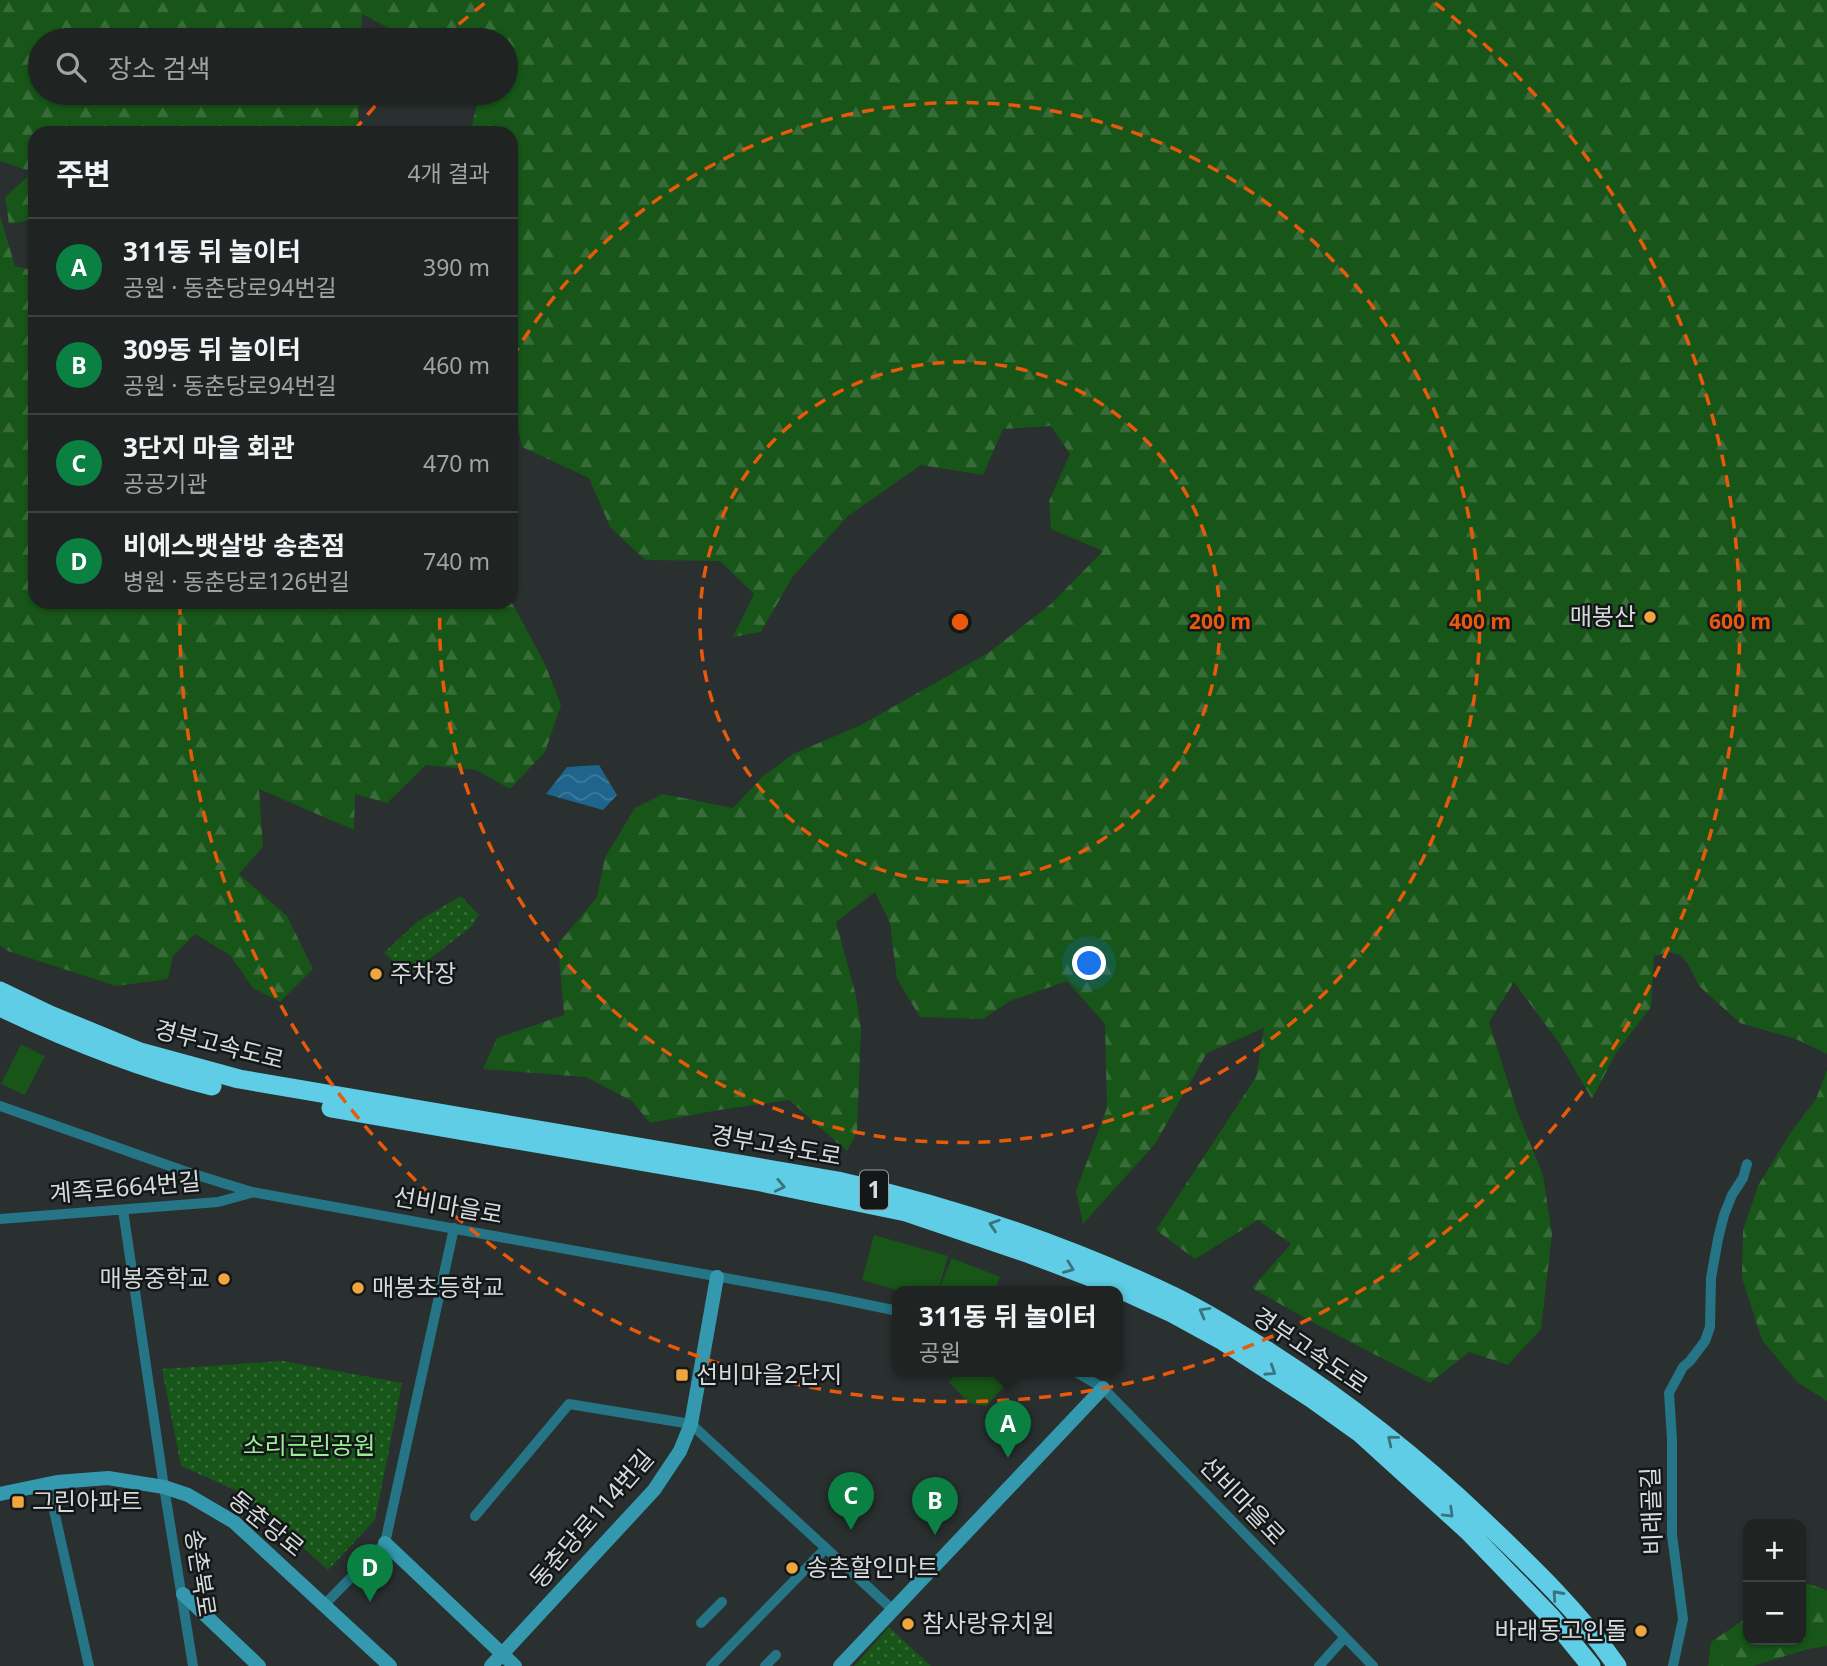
<!DOCTYPE html>
<html lang="ko">
<meta charset="utf-8">
<style>
body{margin:0;font-family:"Noto Sans","Noto Sans KR",sans-serif;background:#2c3030;color:#f1f3f6}
.controls{position:absolute;right:21px;bottom:21px;display:grid;overflow:hidden;border-radius:14px;box-shadow:0 2px 5px #0004}
.controls button{width:63px;height:63px;display:grid;place-items:center;padding:0;border:0;border-bottom:2px solid #3c4141;background:#1f2423;color:#f1f3f6;font:35px sans-serif}
.you{position:absolute;left:1090px;top:964px;width:24px;height:24px;margin:-18px;border:5px solid #fff;border-radius:50%;background:#1a73e8;box-shadow:0 0 0 10px #1a73e833}
.badge{display:grid;place-items:center;width:46px;height:46px;border-radius:50%;background:#0b8043;color:#fff;font-size:23px;font-weight:700}
.pin{position:absolute;translate:-50% -58px;filter:drop-shadow(0 2px 4px #0008)}
.pin::after{content:'';position:absolute;top:37px;width:24px;height:21px;background:inherit;clip-path:polygon(0 0,100% 0,50% 100%)}
.popup{position:absolute;left:892px;top:1286px;width:231px;height:91px;box-sizing:border-box;display:grid;place-content:center;border-radius:14px;background:#1f2423;filter:drop-shadow(0 2px 5px #0005);font-size:23px;white-space:nowrap;color:#a1a4a6}
.popup b{font-size:26px;color:#f1f3f6}
.popup::after{content:'';position:absolute;left:50%;top:100%;margin-left:-14px;border:14px solid transparent;border-top-color:#1f2423}
.list{margin:0;padding:0;list-style:none}
h2{display:flex;justify-content:space-between;align-items:center;height:91px;margin:0;padding:0 28px;font-size:30px}
h2 small{font-size:23px;font-weight:400;color:#a1a4a6}
.list li{display:grid;grid-template-columns:46px 1fr auto;gap:21px;align-items:center;box-sizing:border-box;height:98px;padding:0 28px;border-top:2px solid #3c4141}
.list b{display:block;font-size:26px;white-space:nowrap}
.list p{margin:0;font-size:23px;white-space:nowrap;color:#a1a4a6}
.list em{font-size:23px;font-style:normal;color:#a1a4a6}
.icon{flex:none;width:38px;height:38px;fill:none;stroke:currentColor;stroke-width:2;stroke-linecap:round;stroke-linejoin:round}
.map{position:relative;flex:none;width:1827px;height:1666px;overflow:hidden}
.search{position:absolute;background:#1f2423;box-shadow:0 2px 5px #0004;left:28px;top:28px;width:490px;height:77px;display:flex;align-items:center;gap:18px;box-sizing:border-box;padding:0 24px;border-radius:38px;color:#a1a4a6;font-size:26px}
.panel{position:absolute;background:#1f2423;box-shadow:0 2px 5px #0004;left:28px;top:126px;width:490px;height:483px;border-radius:21px}
.map>svg:first-child{display:block}
.forest{fill:url(#forest-firs)}
.park{fill:url(#park-dots)}
.pitch{fill:#175518}
.water{fill:url(#water-waves)}
.lines{fill:none;stroke-linecap:round;stroke-linejoin:round}
.minor{stroke:#257586;stroke-width:10}
.secondary{stroke:#3499af;stroke-width:14}
.motorway{stroke:#5fcde6;stroke-width:19}
.oneway{stroke:#3a727e}
.ring{fill:none;stroke:#e8590c;stroke-width:3.5;stroke-dasharray:12 9}
.poi-dot{fill:#f0a63f;stroke:#141717;stroke-width:2.5}
.labels{text-anchor:middle;stroke-width:5;stroke-linejoin:round;paint-order:stroke}
.shield{fill:#141717;stroke:#9ca0a0;stroke-width:2}
.shield-label{font-size:23px;font-weight:bold;fill:#d6dada}
.poi-label{font-size:24px;fill:#d6dada;stroke:#141717;text-anchor:start}
.street-label{font-size:24px;fill:#d6dada;stroke:#141717}
.park-label{font-size:24px;fill:#99ee95;stroke:#141717}
.centre{fill:#e8590c;stroke:#141717;stroke-width:3.5}
.ring-label{font-size:21px;text-anchor:middle;font-weight:bold;fill:#e8590c;stroke:#141717;stroke-width:5;stroke-linejoin:round;paint-order:stroke}
</style>
<div class="map">
<svg width="1827" height="1666" viewBox="0 0 1827 1666">
<defs>
<pattern id="forest-firs" width="22" height="20" patternUnits="userSpaceOnUse" patternTransform="scale(1.75)"><rect width="22" height="20" fill="#175518"/><path d="M5 1l3.5 6h-7zM16 11l3.5 6h-7z" fill="#386d39"/></pattern>
<pattern id="park-dots" width="8" height="8" patternUnits="userSpaceOnUse" patternTransform="scale(1.75)"><rect width="8" height="8" fill="#175518"/><path d="M2 2h.1M6 6h.1" fill="none" stroke="#386d39" stroke-width="1.8" stroke-linecap="round"/></pattern>
<pattern id="water-waves" width="16" height="10" patternUnits="userSpaceOnUse" patternTransform="scale(1.75)"><rect width="16" height="10" fill="#1e648c"/><path d="M0 5q4-4 8 0t8 0" fill="none" stroke="#3e7a9c"/></pattern>
</defs>
<rect width="100%" height="100%" fill="#29302f"/>
<path class="forest" d="M0,0H1827V1054L1796,1039L1740,1023L1699,986L1688,964L1680,955L1669,952L1654,956L1651,1007L1616,1053L1592,1099L1559,1043L1514,982L1489,1022L1517,1111L1543,1175L1552,1234L1541,1329L1508,1365L1469,1352L1430,1383L1310,1321L1252,1288L1291,1244L1258,1220L1195,1259L1156,1230L1256,1077L1264,1028L1207,1053L1155,1144L1083,1224L1076,1191L1107,1108L1105,1024L1067,981L1010,1001L983,1019L920,1017L897,979L890,923L875,892L836,922L856,996L861,1028L857,1132L847,1151L789,1100L713,1111L650,1123L632,1101L586,1077L483,1069L497,1038L564,1015L558,944L597,897L605,857L635,808L663,794L733,808L762,777L793,754L861,725L988,653L1051,604L1103,551L1051,529L1049,501L1070,454L1051,426L1003,429L983,475L921,465L848,516L793,576L761,632L733,637L754,594L720,561L645,560L610,527L589,478L522,447L511,394V133H470L480,93H506V40H412L362,14L361,40H40V93H359L358,133H35V219L9,224L5,197L33,172L0,161Z
M0,216L15,266L35,271V602H511V593L512,603L544,662L561,705L545,752L510,789L476,770L426,765L387,803L355,794L354,830L259,789L263,847L239,874L287,916L313,969L280,1002L253,988L230,955L195,934L173,956L168,979L116,986L8,951L0,945Z
M1827,1070V1401L1797,1382L1762,1340L1742,1278L1743,1230L1758,1186L1791,1132L1816,1099Z
M1808,1584L1827,1590V1646L1808,1649L1753,1666H1708L1711,1642L1748,1617V1640H1801V1587Z"/>
<path class="park" d="M461,896L479,915L471,927L409,975L384,953L418,921Z
M283,1361L402,1383L375,1520L328,1570L242,1493L181,1466L162,1369Z
M889,1627L931,1666H854Z"/>
<path class="pitch" d="M21,1044L45,1056L25,1095L1,1084Z
M874,1235L948,1256L938,1291L952,1258L1000,1277L994,1292H904L862,1280Z
M958,1372H1015L1016,1374L986,1406L969,1403L949,1382Z"/>
<path class="water" d="M599,765L617,795L603,810L546,794L567,767Z"/>
<g class="lines">
<path class="minor" d="M0,1106L184,1171L252,1192L830,1297L898,1311
M123,1210L164,1487L193,1666
M0,1219L218,1202L251,1193
M1076,1372L1103,1388L1373,1666
M48,1484L89,1666
M475,1516L569,1404L691,1424L893,1610
M325,1604L385,1543L454,1228
M701,1623L722,1602
M711,1666L826,1548
M765,1666L776,1655
M1319,1666L1345,1637
M1673,1666L1683,1619L1672,1535V1439L1669,1393L1683,1367L1690,1361L1705,1341L1710,1327L1711,1278L1718,1239L1724,1215L1732,1195L1743,1178L1747,1164"/>
<path class="secondary" d="M0,1494L57,1482L108,1478L164,1487L188,1495L234,1522L390,1666
M385,1543L515,1666
M183,1594L259,1666
M491,1666L654,1490L680,1451L691,1424L717,1277
M840,1666L1103,1388"/>
<path class="motorway" d="M0,991L50,1015L140,1052L239,1079L838,1181C953,1207 1066,1245 1173,1296C1206,1312 1238,1332 1269,1352C1347,1402 1418,1458 1485,1522C1532,1567 1580,1613 1617,1666
M0,1007C69,1040 138,1068 212,1086
M331,1108L761,1182L906,1212L1030,1254L1109,1284L1170,1312L1223,1341L1311,1398L1360,1433L1468,1531L1551,1617L1591,1666"/>
</g>
<defs><path id="oneway-chevron" d="M-2-3.5L2.5 0L-2 3.5" fill="none" stroke-width="1.6" stroke-linecap="round" stroke-linejoin="round" transform="scale(1.75)"/></defs>
<g class="oneway">
<use href="#oneway-chevron" transform="translate(780 1186) rotate(12)"/>
<use href="#oneway-chevron" transform="translate(994 1225) rotate(-162)"/>
<use href="#oneway-chevron" transform="translate(1069 1268) rotate(21)"/>
<use href="#oneway-chevron" transform="translate(1204 1312) rotate(-151)"/>
<use href="#oneway-chevron" transform="translate(1271 1371) rotate(33)"/>
<use href="#oneway-chevron" transform="translate(1392 1440) rotate(-141)"/>
<use href="#oneway-chevron" transform="translate(1449 1513) rotate(44)"/>
<use href="#oneway-chevron" transform="translate(1557 1595) rotate(-132)"/>
</g>
<g class="ring">
<circle cx="960" cy="622" r="260"/>
<path d="M512 358A520 520 0 1 1 440 604"/>
<path d="M354 131A780 780 0 0 1 385 95M443 38A780 780 0 0 1 485 3M1435 3A780 780 0 1 1 180 608"/>
</g>
<g class="poi-dot">
<circle cx="1650" cy="617" r="7"/>
<circle cx="376" cy="974" r="7"/>
<circle cx="224" cy="1279" r="7"/>
<circle cx="358" cy="1288" r="7"/>
<rect x="675" y="1368" width="14" height="14" rx="3.5"/>
<rect x="11" y="1495" width="14" height="14" rx="3.5"/>
<circle cx="792" cy="1568" r="7"/>
<circle cx="908" cy="1624" r="7"/>
<circle cx="1641" cy="1631" r="7"/>
</g>
<g class="labels">
<rect class="shield" x="860" y="1170.5" width="28" height="39" rx="5"/>
<g class="shield-label">
<text x="874" y="1198">1</text>
</g>
<g class="poi-label">
<text x="1636" y="625" text-anchor="end">매봉산</text>
<text x="390" y="982">주차장</text>
<text x="210" y="1287" text-anchor="end">매봉중학교</text>
<text x="372" y="1296">매봉초등학교</text>
<text x="696" y="1383">선비마을2단지</text>
<text x="32" y="1510">그린아파트</text>
<text x="806" y="1576">송촌할인마트</text>
<text x="922" y="1632">참사랑유치원</text>
<text x="1627" y="1639" text-anchor="end">바래동고인돌</text>
</g>
<g class="street-label">
<text transform="translate(219 1045) rotate(14)" y="8">경부고속도로</text>
<text transform="translate(776 1146) rotate(10)" y="8">경부고속도로</text>
<text transform="translate(125 1188) rotate(-5)" y="8">계족로664번길</text>
<text transform="translate(448 1206) rotate(10)" y="8">선비마을로</text>
<text transform="translate(1310 1351) rotate(34)" y="8">경부고속도로</text>
<text transform="translate(1242 1501) rotate(46)" y="8">선비마을로</text>
<text transform="translate(1652 1511) rotate(-92)" y="8">비래골길</text>
<text transform="translate(592 1519) rotate(-49)" y="8">동춘당로114번길</text>
<text transform="translate(266 1524) rotate(39)" y="8">동춘당로</text>
<text transform="translate(200 1573) rotate(81)" y="8">송촌북로</text>
</g>
<g class="park-label">
<text x="309" y="1454">소리근린공원</text>
</g>
</g>
<circle cx="960" cy="622" r="10" class="centre"/>
<g class="ring-label">
<text x="1220" y="629">200 m</text>
<text x="1480" y="629">400 m</text>
<text x="1740" y="629">600 m</text>
</g>
</svg>
<div class="controls">
<button>+</button>
<button>−</button>
</div>
<div class="you"></div>
<div class="pin badge" style="left:1008px;top:1458px">A</div>
<div class="popup"><b>311동 뒤 놀이터</b>공원</div>
<div class="pin badge" style="left:935px;top:1535px">B</div>
<div class="pin badge" style="left:851px;top:1530px">C</div>
<div class="pin badge" style="left:370px;top:1602px">D</div>
<div class="search"><svg class="icon" aria-label="search" viewBox="0 0 24 24"><circle cx="10" cy="10" r="6"/><path d="M15 15l6 6"/></svg>장소 검색</div>
<section class="panel">
<h2>주변<small>4개 결과</small></h2>
<ul class="list">
<li><span class="badge">A</span><div><b>311동 뒤 놀이터</b><p>공원 · 동춘당로94번길</p></div><em>390 m</em></li>
<li><span class="badge">B</span><div><b>309동 뒤 놀이터</b><p>공원 · 동춘당로94번길</p></div><em>460 m</em></li>
<li><span class="badge">C</span><div><b>3단지 마을 회관</b><p>공공기관</p></div><em>470 m</em></li>
<li><span class="badge">D</span><div><b>비에스뱃살방 송촌점</b><p>병원 · 동춘당로126번길</p></div><em>740 m</em></li>
</ul>
</section>
</div>
